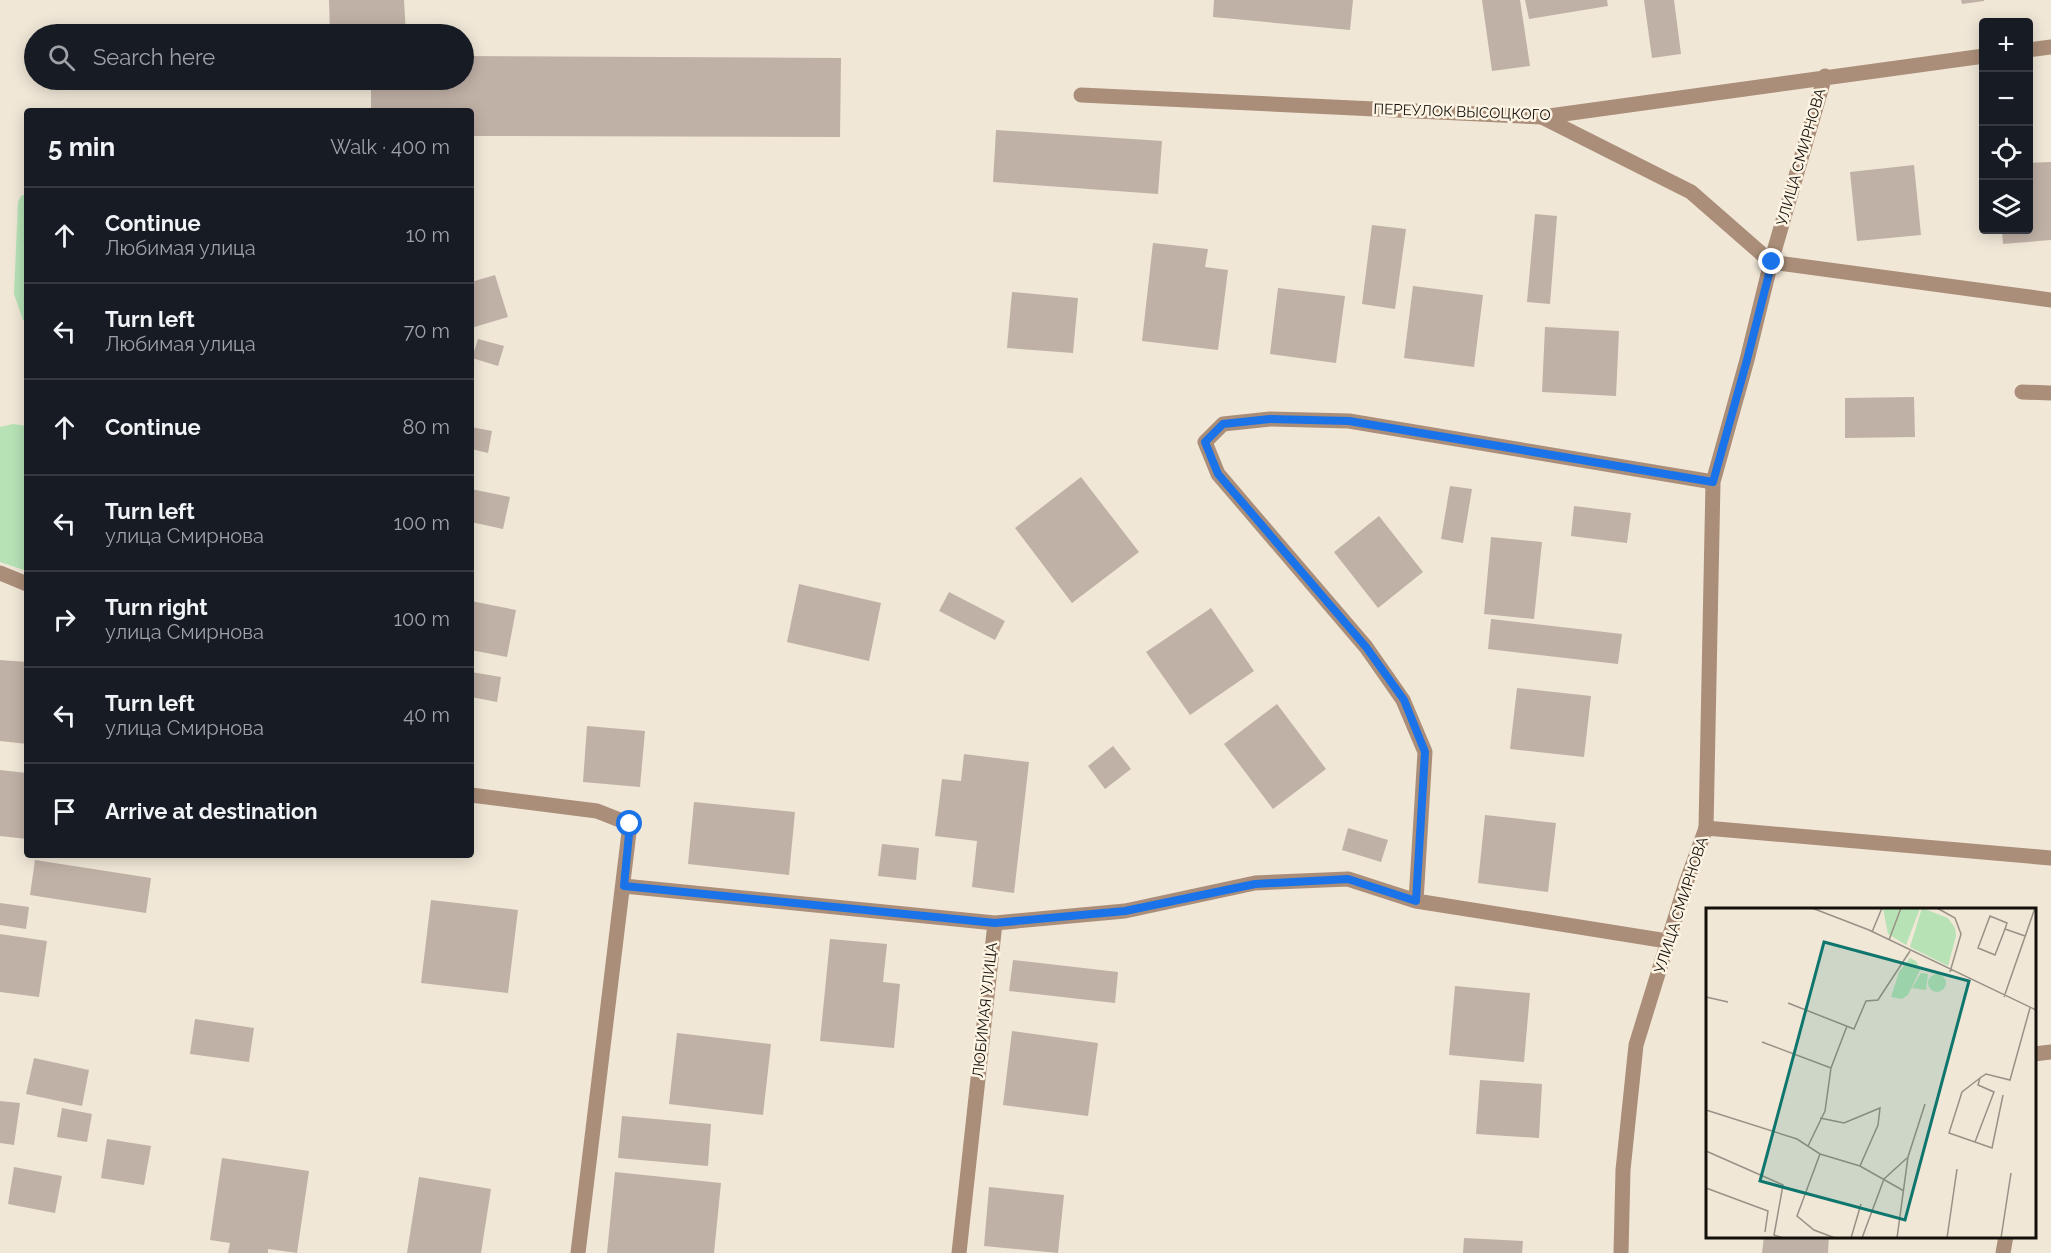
<!DOCTYPE html>
<meta charset="utf-8">
<style>
body{margin:0;font-family:Raleway,sans-serif;background:#20242c;color:#f1f3f6}
.controls{position:absolute;right:18px;top:18px;display:grid;overflow:hidden;border-radius:6px;box-shadow:0 3px 15px #0003}
.controls button{width:54px;height:54px;display:grid;place-items:center;padding:0;border:0;border-bottom:2px solid #363941;background:#171b24;color:#f1f3f6;font:30px sans-serif}
.stop{position:absolute;width:18px;height:18px;margin:-14px;border:4px solid #1a73e8;border-radius:50%;background:#fff}
.stop.end{background:#1a73e8;border-color:#fff;box-shadow:0 2px 6px #0008}
.list{margin:0;padding:0;list-style:none}
h2{display:flex;justify-content:space-between;align-items:center;height:78px;margin:0;padding:0 24px;font-size:26px}
h2 small{font-size:20px;font-weight:400;color:#9ea1a6}
.list li{display:grid;grid-template-columns:39px 1fr auto;gap:18px;align-items:center;box-sizing:border-box;height:96px;padding:0 24px;border-top:2px solid #363941}
.list b{display:block;font-size:22px;white-space:nowrap}
.list p{margin:0;font-size:20px;white-space:nowrap;color:#9ea1a6}
.list em{font-size:20px;font-style:normal;color:#9ea1a6}
.icon{flex:none;width:33px;height:33px;fill:none;stroke:currentColor;stroke-width:2;stroke-linecap:round;stroke-linejoin:round}
.map{position:relative;flex:none;width:2051px;height:1253px;overflow:hidden}
.search{position:absolute;background:#171b24;box-shadow:0 3px 15px #0003;left:24px;top:24px;width:450px;height:66px;display:flex;align-items:center;gap:15px;box-sizing:border-box;padding:0 21px;border-radius:33px;color:#9ea1a6;font-size:22px}
.panel{position:absolute;background:#171b24;box-shadow:0 3px 15px #0003;left:24px;top:108px;width:450px;height:750px;border-radius:6px}
.map>svg:first-child{display:block}
.green{fill:#b6e2b6}
.building{fill:#c0b1a6}
.lines{fill:none;stroke-linecap:round;stroke-linejoin:round}
.lane{stroke:#aa8e79;stroke-width:15}
.street{stroke:#aa8e79;stroke-width:15}
.route{stroke:#1a73e8;stroke-width:8}
.labels{text-anchor:middle;stroke-width:5;stroke-linejoin:round;paint-order:stroke}
.street-label{font-size:15px;fill:#13100b;stroke:#fdf4e4}
.inset-road{fill:none;stroke:#989185;stroke-width:1.5}
.view{fill:#0f766e;fill-opacity:0.15;stroke:#0f766e;stroke-width:3}
.inset-edge{fill:none;stroke:#13100b;stroke-width:3}
</style>
<div class="map">
<svg width="2051" height="1253" viewBox="0 0 2051 1253">
<rect width="100%" height="100%" fill="#f0e7d7"/>
<path class="green" d="M27,193V322L23,320L14,294L18,202L21,196Z
M13,424L27,426V571L0,562V427Z"/>
<path class="building" d="M329,0H404L406,34H330Z
M1214,0H1353L1350,30L1213,17Z
M1482,0H1520L1530,66L1492,71Z
M1525,0H1607L1608,6L1529,19Z
M1644,0H1674L1681,54L1652,58Z
M1961,0H1984V1L1962,4Z
M464,56L841,58L840,137L471,136V111H371V80H464Z
M996,130L1162,141L1158,194L993,182Z
M2051,162V240L2003,244L2002,230H2028V163Z
M1914,165L1921,235L1857,241L1850,172Z
M1535,214L1557,216L1550,304L1527,302Z
M1372,225L1406,229L1395,309L1362,304Z
M1153,243L1208,249L1205,267L1228,270L1218,350L1142,341Z
M495,275L508,317L471,328V282Z
M1413,286L1483,295L1474,367L1404,358Z
M1278,288L1345,296L1336,363L1270,354Z
M1012,292L1078,298L1073,353L1007,348Z
M1545,327L1619,331L1616,396L1542,392Z
M478,339L504,346L498,366L472,358Z
M1914,397L1915,437L1845,438V398Z
M471,427L492,431L488,453L471,449Z
M1081,477L1139,552L1072,603L1015,528Z
M1450,486L1472,489L1463,543L1441,539Z
M471,489L510,497L503,529L471,522Z
M1574,506L1631,513L1627,543L1571,536Z
M1379,516L1423,572L1378,608L1334,552Z
M1491,537L1542,542L1534,619L1484,614Z
M799,584L881,603L869,661L787,642Z
M949,592L1005,621L995,640L939,611Z
M471,601L516,610L507,657L471,650Z
M1211,608L1254,671L1190,715L1146,652Z
M1491,619L1622,634L1618,664L1488,649Z
M0,660L27,662V744L0,741Z
M471,672L501,677L497,702L471,697Z
M1517,688L1591,696L1584,757L1510,749Z
M1277,704L1326,769L1273,809L1224,744Z
M587,726L645,731L640,787L583,782Z
M1113,746L1131,769L1105,789L1088,766Z
M964,754L1029,762L1014,893L972,887L977,841L935,836L942,779L961,781Z
M0,770L27,773V839L0,836Z
M694,802L795,812L789,875L688,864Z
M1485,815L1556,823L1548,892L1478,883Z
M1348,828L1388,840L1381,862L1342,850Z
M882,844L919,848L916,880L878,876Z
M35,860L151,878L146,913L30,895Z
M431,900L518,910L508,993L421,983Z
M0,903L29,907L26,929L0,925Z
M0,934L47,941L39,997L0,992Z
M830,939L887,944L883,982L900,984L894,1048L820,1041Z
M1013,960L1118,972L1115,1003L1009,991Z
M1455,986L1530,993L1524,1062L1449,1055Z
M195,1019L254,1028L249,1062L190,1054Z
M1012,1031L1098,1043L1088,1116L1003,1105Z
M677,1033L771,1044L763,1115L669,1104Z
M34,1058L89,1070L82,1106L26,1094Z
M1480,1080L1542,1084L1539,1138L1476,1134Z
M0,1101L20,1103L14,1145L0,1143Z
M62,1108L92,1114L87,1142L57,1137Z
M622,1116L711,1124L708,1166L618,1158Z
M107,1139L151,1146L144,1185L101,1178Z
M222,1158L309,1171L297,1253L268,1249V1253H228L230,1243L210,1240Z
M14,1167L62,1176L55,1213L8,1204Z
M615,1172L721,1183L714,1253H607Z
M419,1177L491,1189L481,1253H407Z
M989,1187L1064,1195L1058,1253L984,1246Z
M1764,1236H1829L1828,1253H1762Z
M1464,1238L1523,1241L1522,1253H1463Z"/>
<g class="lines">
<path class="lane" d="M1542,117L1691,192L1771,262L2051,300
M2022,392L2051,393
M1706,828L2051,858"/>
<path class="street" d="M2028,50L2051,47
M1081,95L1542,117L1984,56
M0,573L27,584
M471,795L597,811L630,824L578,1253
M624,886L995,923L1125,911L1255,883L1348,879L1416,901L1667,941
M1416,901L1425,752L1403,700L1366,647L1218,474L1205,442L1223,424L1270,419L1349,421L1713,482
M2034,1054L2051,1052
M959,1253L995,923
M1621,1253L1623,1170L1636,1045L1686,883L1706,828L1713,482L1747,360L1771,262L1825,76
M2003,1253L2006,1236"/>
</g>
<g class="lines">
<path class="route" d="M630,824L624,886L995,923L1125,911L1255,884L1348,879L1416,901L1425,752L1404,700L1366,647L1218,474L1205,442L1223,424L1270,419L1349,421L1713,482L1747,360L1772,262"/>
</g>
<g class="labels">
<g class="street-label">
<text transform="translate(1462 112) rotate(2)" y="5">ПЕРЕУЛОК ВЫСОЦКОГО</text>
<text transform="translate(1801 157) rotate(-74)" y="5">УЛИЦА СМИРНОВА</text>
<text transform="translate(1681 905) rotate(-72)" y="5">УЛИЦА СМИРНОВА</text>
<text transform="translate(985 1010) rotate(-84)" y="5">ЛЮБИМАЯ УЛИЦА</text>
</g>
</g>
<g transform="translate(1706 908)">
<rect width="330" height="330" fill="#f0e7d7"/>
<path d="M177,0H214L200,37L182,26ZM216,0L242,10L249,20L250,28L242,58L204,39ZM204,50L210,53L214,62L202,87L196,91L185,89L193,64ZM215,65L222,66L220,82L206,80ZM222 75a9 9 0 1 1 18 0a9 9 0 1 1-18 0Z" fill="#b6e2b6"/>
<path class="inset-road" d="M106,0L163,22L330,102M231,0L249,10L255,26L244,64M299,21L289,47L272,40L284,8L301,15L299,21L319,28M166,24L176,0M183,32L195,0M0,89L22,94M298,89L329,0M82,95L148,121L160,93L172,92L204,43M56,134L125,160M297,187L286,240L269,234L288,184L272,177L274,170L280,166L304,172L324,100M0,202L91,231L114,246L154,258L198,283M114,210L138,215L174,200L172,217L154,258M269,234L243,225L256,184L274,170M102,238L119,203L125,160L141,118M0,243L77,277L68,327L77,330M114,246L91,308L108,322L129,330M0,280L62,303L59,324M145,330L155,296M156,330L178,271L201,250M191,330L202,249L219,196M241,330L251,261M295,330L305,265"/>
<path class="view" d="M118,34L263,73L199,312L54,273Z"/>
<rect width="330" height="330" class="inset-edge"/>
</g>
</svg>
<div class="controls">
<button>+</button>
<button>−</button>
<button><svg class="icon" aria-label="locate" viewBox="0 0 24 24"><circle cx="12" cy="12" r="6"/><path d="M12 2v4M12 18v4M2 12h4M18 12h4"/></svg></button>
<button><svg class="icon" aria-label="layers" viewBox="0 0 24 24"><path d="M12 4l9 5-9 5-9-5zM3 14l9 5 9-5"/></svg></button>
</div>
<div class="stop" style="left:630px;top:824px"></div>
<div class="stop end" style="left:1772px;top:262px"></div>
<div class="search"><svg class="icon" aria-label="search" viewBox="0 0 24 24"><circle cx="10" cy="10" r="6"/><path d="M15 15l6 6"/></svg>Search here</div>
<section class="panel">
<h2>5 min<small>Walk · 400 m</small></h2>
<ul class="list">
<li><svg class="icon" aria-label="ahead" viewBox="0 0 24 24"><path d="M12 20V5M6 11l6-6 6 6"/></svg><div><b>Continue</b><p>Любимая улица</p></div><em>10 m</em></li>
<li><svg class="icon" aria-label="left" viewBox="0 0 24 24"><path d="M17 20v-9H6M10 6l-5 5 5 5"/></svg><div><b>Turn left</b><p>Любимая улица</p></div><em>70 m</em></li>
<li><svg class="icon" aria-label="ahead" viewBox="0 0 24 24"><path d="M12 20V5M6 11l6-6 6 6"/></svg><div><b>Continue</b></div><em>80 m</em></li>
<li><svg class="icon" aria-label="left" viewBox="0 0 24 24"><path d="M17 20v-9H6M10 6l-5 5 5 5"/></svg><div><b>Turn left</b><p>улица Смирнова</p></div><em>100 m</em></li>
<li><svg class="icon" aria-label="right" viewBox="0 0 24 24"><path d="M7 20v-9h11M14 6l5 5-5 5"/></svg><div><b>Turn right</b><p>улица Смирнова</p></div><em>100 m</em></li>
<li><svg class="icon" aria-label="left" viewBox="0 0 24 24"><path d="M17 20v-9H6M10 6l-5 5 5 5"/></svg><div><b>Turn left</b><p>улица Смирнова</p></div><em>40 m</em></li>
<li><svg class="icon" aria-label="arrive" viewBox="0 0 24 24"><path d="M6 21V4h12l-3 4 3 4H6"/></svg><div><b>Arrive at destination</b></div></li>
</ul>
</section>
</div>
